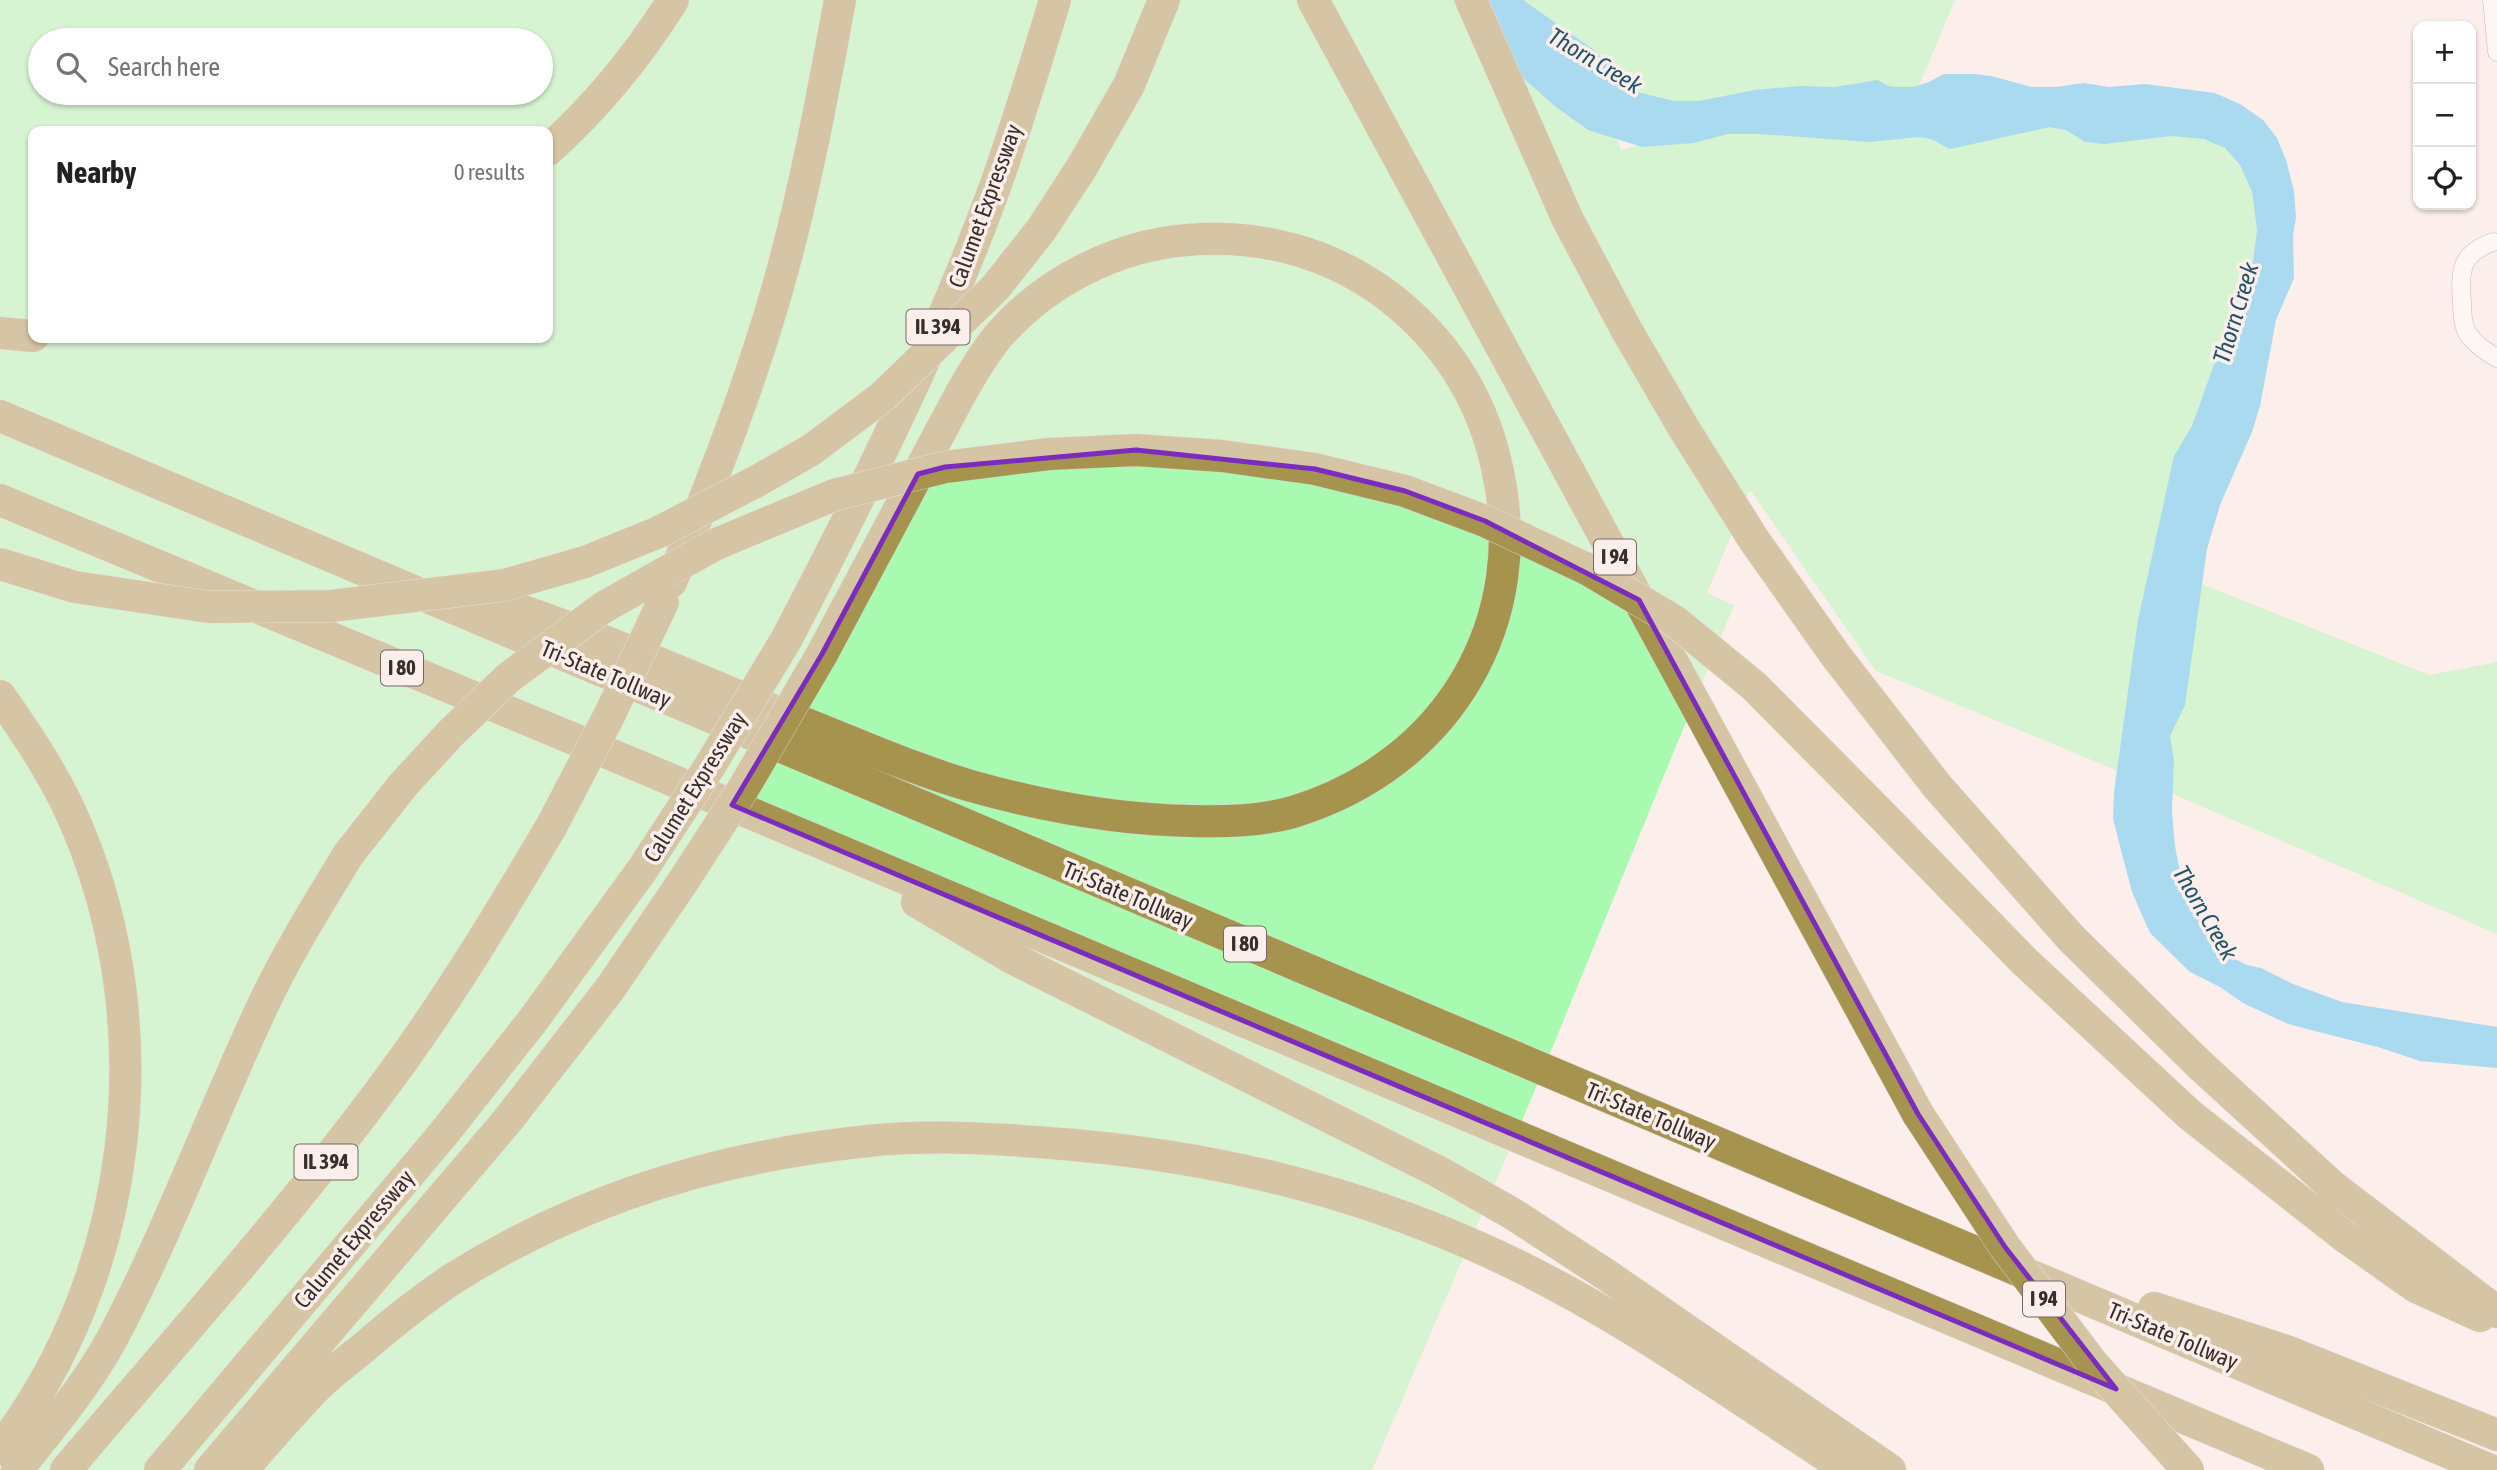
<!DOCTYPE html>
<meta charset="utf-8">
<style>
body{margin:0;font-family:"Asap Condensed",sans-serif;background:#f6f6f6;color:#202124}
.controls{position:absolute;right:21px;top:21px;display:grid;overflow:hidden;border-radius:14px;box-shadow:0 2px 5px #0004}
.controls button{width:63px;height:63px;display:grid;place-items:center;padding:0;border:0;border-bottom:2px solid #e0e0e0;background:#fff;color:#202124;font:35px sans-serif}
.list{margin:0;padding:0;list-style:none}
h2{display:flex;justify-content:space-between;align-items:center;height:91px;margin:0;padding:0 28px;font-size:30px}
h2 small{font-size:23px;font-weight:400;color:#757577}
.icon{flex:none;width:38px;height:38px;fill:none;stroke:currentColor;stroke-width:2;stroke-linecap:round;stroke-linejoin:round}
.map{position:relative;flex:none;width:2497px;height:1470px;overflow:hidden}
.search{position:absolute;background:#fff;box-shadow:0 2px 5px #0004;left:28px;top:28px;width:525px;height:77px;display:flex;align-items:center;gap:18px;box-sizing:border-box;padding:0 24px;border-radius:38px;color:#757577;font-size:26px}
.panel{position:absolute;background:#fff;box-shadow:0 2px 5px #0004;left:28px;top:126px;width:525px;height:217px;border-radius:14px}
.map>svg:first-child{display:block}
.green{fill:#a9fab1;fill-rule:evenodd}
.water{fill:#47c0f4}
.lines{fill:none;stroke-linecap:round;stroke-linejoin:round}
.street-casing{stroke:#91766c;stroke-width:19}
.highway-casing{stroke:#d0cdcc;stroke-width:33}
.street{stroke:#fff;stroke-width:18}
.highway{stroke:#a6934e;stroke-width:32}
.highway-bridge-casing{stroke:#d0cdcc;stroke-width:33;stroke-linecap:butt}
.highway-bridge{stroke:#a6934e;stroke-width:32}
.marked{fill:none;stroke:#7b2cbf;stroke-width:5;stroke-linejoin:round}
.labels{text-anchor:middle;stroke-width:7;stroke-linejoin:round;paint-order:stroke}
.shield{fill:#fcefeb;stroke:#746864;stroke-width:2}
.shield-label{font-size:21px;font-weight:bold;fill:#3a2e2a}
.street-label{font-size:23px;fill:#3a2e2a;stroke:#fcefeb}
.water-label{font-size:24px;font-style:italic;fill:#24546a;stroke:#fcefeb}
</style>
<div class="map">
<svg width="2497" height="1470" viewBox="0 0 2497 1470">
<rect width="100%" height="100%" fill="#fcefeb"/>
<path class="green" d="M0,0H1955L1905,119L1634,102L1594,65L1621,150L1736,121L2128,125L2220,142L2240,165L2252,192L2257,230L2253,261L2244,299L2222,342L2128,775L1876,671L1750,490L1707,593L1734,605L1535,1090L1372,1470H0ZM40,40H541V93H40ZM33,131H548V338H33Z
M2176,574L2430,675L2497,662V934L2168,792L2146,746Z"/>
<path class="water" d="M1453,0H1523L1594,50L1637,92L1674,101H1699L1755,90L1801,86L1835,87L1878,80L1888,86L1897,87H1913L1929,82L1944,74H1974L1991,76L2032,87H2055L2084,83L2109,87L2145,84L2215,93L2240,104L2263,120L2277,138L2286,160L2294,191L2296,217L2293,236L2294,278L2276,320L2260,406L2252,432L2220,505L2207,549L2185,705L2170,736L2174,761L2172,811L2175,846L2182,883L2189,903L2199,919L2235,959L2247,965L2261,968L2293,984L2342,1002L2497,1027V1068L2420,1061L2381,1048L2288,1024L2243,1003L2220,987L2190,972L2150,933L2132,892L2113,819L2114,792L2138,620L2174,456L2192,426L2222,342L2244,299L2253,261L2257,230L2252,192L2240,165L2225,148L2204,139L2171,136L2105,144L2085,142L2066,130L2050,127L1950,149L1931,139L1918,137L1870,142L1760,134H1728L1694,143L1642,147L1588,130L1556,107L1516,72Z"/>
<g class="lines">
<g class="street-casing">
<path id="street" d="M2492,0L2497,52
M2493,242C2461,253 2459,271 2462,302C2462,312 2463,326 2468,334C2476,345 2485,351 2497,358"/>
</g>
<g class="highway-casing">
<path id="highway" d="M1313,0L1918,1114
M1471,0L1567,218L1626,329L1683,427L1754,540L1836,656L1937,786L2071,938L2200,1065L2332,1186L2497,1312
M548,150C596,107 638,56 673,0
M0,333L33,336
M0,416L2490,1470
M0,500L641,767L2308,1470
M671,582C714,477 756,371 785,261C808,175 824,87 840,0
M458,590C578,626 693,678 809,725C862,746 916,770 971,786C1042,806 1119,820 1192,821C1225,822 1261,821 1293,812C1448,765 1534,620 1496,463C1480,394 1444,339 1388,296C1329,252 1260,234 1187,240C1116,246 1047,281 1000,334C984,352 973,373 961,393L822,654
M786,640C863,493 938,343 995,187C1017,125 1036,63 1055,0
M0,696C29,737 59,782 78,829C162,1030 133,1276 0,1449
M1878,811L2024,961L2190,1115L2344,1236L2416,1287L2480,1316
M917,902L1012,958L1439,1172L1513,1214L1608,1276L1890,1470
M2154,1308L2289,1352L2497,1435
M17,1470C51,1428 87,1385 113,1337C170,1229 212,1113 264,1003C288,952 319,903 348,855
M66,1470C179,1337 297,1206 400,1064C455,988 503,908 551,827
M160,1470L444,1133L534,1019L642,870
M210,1470L507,1121L609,990L680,886
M242,1470C266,1443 289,1416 314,1390C328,1375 346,1362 362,1349C391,1324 422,1299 454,1278C579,1199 722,1156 868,1141C936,1134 1006,1139 1074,1145C1217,1158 1348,1189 1480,1248C1611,1306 1729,1393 1848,1470"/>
</g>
<use href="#street" class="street"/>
<use href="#highway" class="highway"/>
<g class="highway-bridge-casing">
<path id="highway-bridge" d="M0,564L75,587L209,607L331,606L505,585L585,562L659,532L757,481L811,450L882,397L995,288L1041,230L1082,167L1129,85L1164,0
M551,827L609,716L663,602
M348,855L403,785L451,733L508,678L604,607L714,545L834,495L945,467L1049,454L1136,450L1222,456L1315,469L1405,491L1485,521L1587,569L1676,622L1754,686L1878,811
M642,870L708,769L786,640
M680,886L743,789L822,654
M1918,1114L2005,1247L2093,1364L2188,1470"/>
</g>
<use href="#highway-bridge" class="highway-bridge"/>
</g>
<path d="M0 0H2497V1470H0ZM1136,450L1315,469L1405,491L1485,521L1639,600L1918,1114L2005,1247L2116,1389L732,805L822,654L918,474L945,467Z" fill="#fcefeb" fill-opacity=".55" fill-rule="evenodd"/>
<path class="marked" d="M1136,450L1315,469L1405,491L1485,521L1639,600L1918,1114L2005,1247L2116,1389L732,805L822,654L918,474L945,467Z"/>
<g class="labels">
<g class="shield">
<rect x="906.5" y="309.5" width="63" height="35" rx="5"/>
<rect x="1594" y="539.5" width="42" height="35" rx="5"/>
<rect x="381" y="650.5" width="42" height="35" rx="5"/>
<rect x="1224" y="926.5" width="42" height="35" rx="5"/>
<rect x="294.5" y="1144.5" width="63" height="35" rx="5"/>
<rect x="2023" y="1281.5" width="42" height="35" rx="5"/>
</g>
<g class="shield-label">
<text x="938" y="334">IL 394</text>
<text x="1615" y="564">I 94</text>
<text x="402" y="675">I 80</text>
<text x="1245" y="951">I 80</text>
<text x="326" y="1169">IL 394</text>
<text x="2044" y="1306">I 94</text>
</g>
<g class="street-label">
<text transform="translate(985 206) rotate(-70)" y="8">Calumet Expressway</text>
<text transform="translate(606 674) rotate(23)" y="8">Tri-State Tollway</text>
<text transform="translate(695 787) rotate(-58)" y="8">Calumet Expressway</text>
<text transform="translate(1128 895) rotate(23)" y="8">Tri-State Tollway</text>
<text transform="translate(1651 1116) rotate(23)" y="8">Tri-State Tollway</text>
<text transform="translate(354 1239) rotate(-50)" y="8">Calumet Expressway</text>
<text transform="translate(2173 1336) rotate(23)" y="8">Tri-State Tollway</text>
</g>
<g class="water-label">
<text transform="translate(1595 61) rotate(31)" y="8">Thorn Creek</text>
<text transform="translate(2236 313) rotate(-73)" y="8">Thorn Creek</text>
<text transform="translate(2205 913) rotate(60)" y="8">Thorn Creek</text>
</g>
</g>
</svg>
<div class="controls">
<button>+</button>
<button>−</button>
<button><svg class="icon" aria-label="locate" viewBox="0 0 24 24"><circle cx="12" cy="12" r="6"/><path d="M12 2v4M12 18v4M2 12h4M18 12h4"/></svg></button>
</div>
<div class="search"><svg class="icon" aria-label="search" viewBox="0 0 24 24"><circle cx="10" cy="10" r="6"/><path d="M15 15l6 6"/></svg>Search here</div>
<section class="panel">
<h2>Nearby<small>0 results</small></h2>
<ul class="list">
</ul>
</section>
</div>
